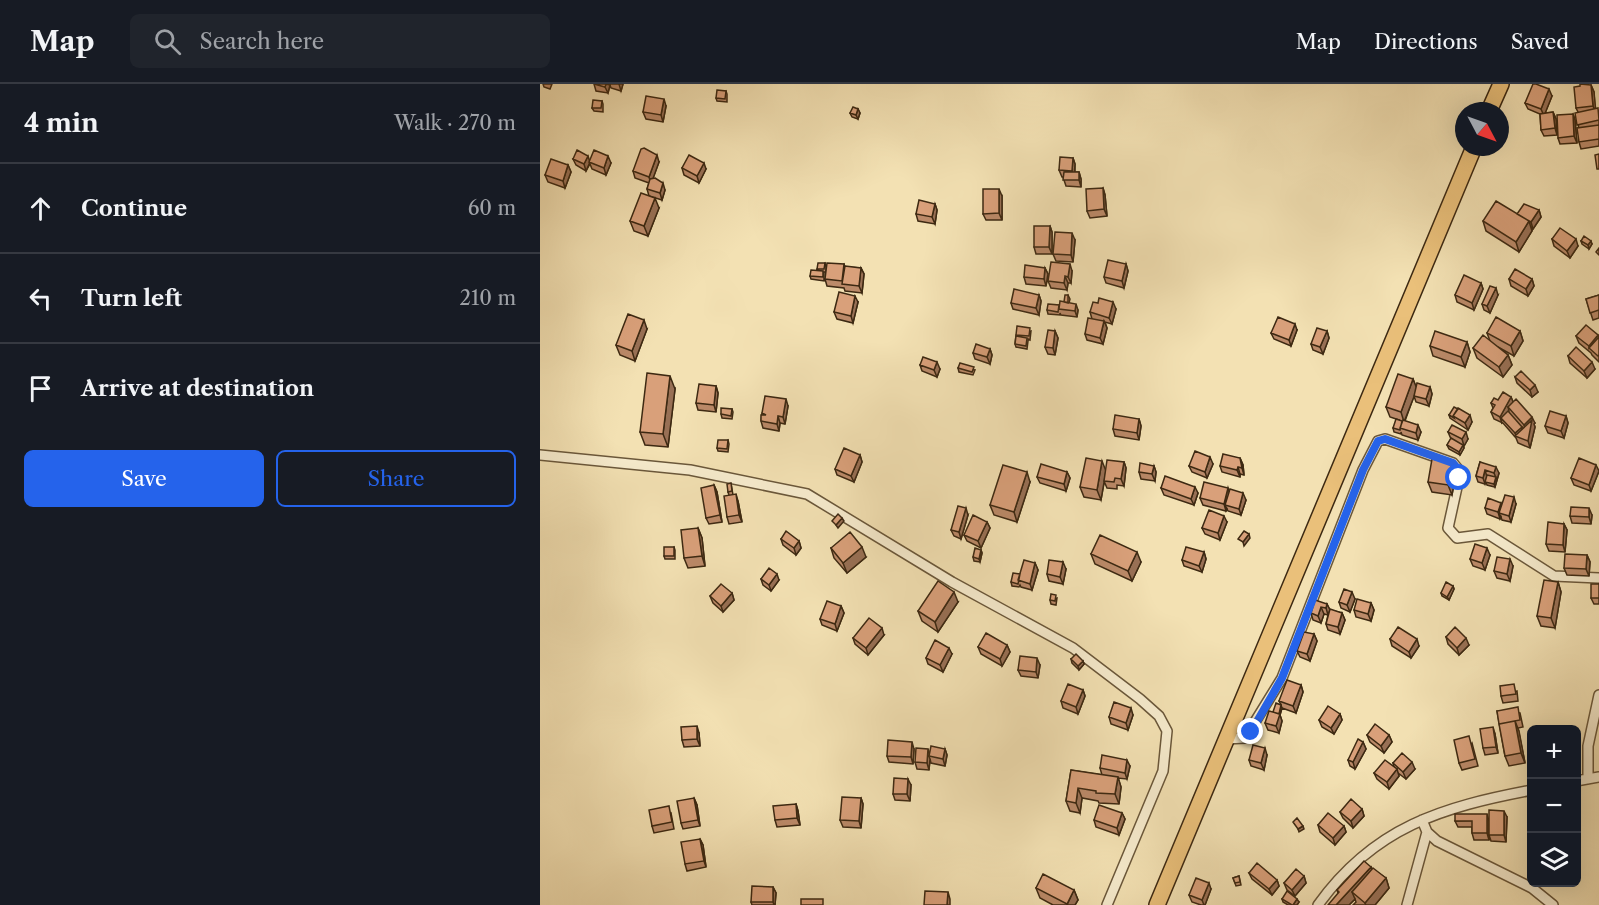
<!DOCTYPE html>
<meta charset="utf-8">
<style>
body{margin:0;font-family:"Libre Caslon Text",serif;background:#20242c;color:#f1f3f6}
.controls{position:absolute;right:18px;bottom:18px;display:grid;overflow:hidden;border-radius:9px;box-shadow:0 6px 24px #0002}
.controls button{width:54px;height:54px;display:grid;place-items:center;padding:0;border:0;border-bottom:2px solid #363941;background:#171b24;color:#f1f3f6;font:30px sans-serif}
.compass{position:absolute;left:915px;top:18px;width:54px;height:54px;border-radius:50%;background:#171b24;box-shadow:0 6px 24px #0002;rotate:131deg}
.stop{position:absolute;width:18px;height:18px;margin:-14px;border:4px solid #2563eb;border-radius:50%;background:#fff}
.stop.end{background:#2563eb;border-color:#fff;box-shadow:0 2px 6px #0008}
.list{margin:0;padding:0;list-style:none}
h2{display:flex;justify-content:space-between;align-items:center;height:78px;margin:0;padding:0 24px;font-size:26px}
h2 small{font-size:20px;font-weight:400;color:#9ea1a6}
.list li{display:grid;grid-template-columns:39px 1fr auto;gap:18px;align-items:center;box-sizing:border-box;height:90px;padding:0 24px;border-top:2px solid #363941}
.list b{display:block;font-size:22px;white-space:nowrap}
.list em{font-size:20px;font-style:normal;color:#9ea1a6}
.actions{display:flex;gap:12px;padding:18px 24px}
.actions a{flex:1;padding:14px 0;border:2px solid #2563eb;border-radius:9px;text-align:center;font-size:21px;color:#2563eb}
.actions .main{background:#2563eb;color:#fff}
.icon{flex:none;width:33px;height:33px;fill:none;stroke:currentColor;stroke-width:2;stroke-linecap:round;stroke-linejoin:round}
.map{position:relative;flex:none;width:1059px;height:821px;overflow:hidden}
header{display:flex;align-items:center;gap:36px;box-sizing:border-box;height:84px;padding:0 30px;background:#171b24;border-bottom:2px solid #363941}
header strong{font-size:28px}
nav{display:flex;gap:33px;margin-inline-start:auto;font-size:21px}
.search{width:420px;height:54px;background:#20242c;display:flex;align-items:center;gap:15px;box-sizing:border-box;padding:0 21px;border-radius:9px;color:#9ea1a6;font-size:22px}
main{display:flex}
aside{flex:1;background:#171b24}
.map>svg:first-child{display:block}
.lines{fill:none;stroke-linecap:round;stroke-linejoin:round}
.street-casing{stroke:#6a573a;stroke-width:12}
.primary-casing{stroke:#3d2912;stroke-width:18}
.street{stroke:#f7ecce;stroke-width:9}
.primary{stroke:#eac07a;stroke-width:15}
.wall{fill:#bb8a69;stroke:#3d2912;stroke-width:1.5}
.shaded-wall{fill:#987055;stroke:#3d2912;stroke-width:1.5}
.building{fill:#d9a07a;stroke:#3d2912;stroke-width:1.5}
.route{stroke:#2563eb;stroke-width:8}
</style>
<header>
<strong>Map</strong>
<div class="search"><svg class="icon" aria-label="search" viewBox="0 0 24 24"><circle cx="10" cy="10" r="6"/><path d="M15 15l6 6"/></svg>Search here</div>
<nav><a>Map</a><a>Directions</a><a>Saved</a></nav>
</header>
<main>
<aside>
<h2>4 min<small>Walk · 270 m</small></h2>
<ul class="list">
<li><svg class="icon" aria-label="ahead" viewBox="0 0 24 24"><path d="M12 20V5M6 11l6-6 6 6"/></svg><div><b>Continue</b></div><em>60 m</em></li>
<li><svg class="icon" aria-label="left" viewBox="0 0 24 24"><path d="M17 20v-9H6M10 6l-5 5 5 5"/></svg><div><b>Turn left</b></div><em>210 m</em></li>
<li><svg class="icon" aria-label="arrive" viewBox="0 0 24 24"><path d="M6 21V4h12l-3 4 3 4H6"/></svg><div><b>Arrive at destination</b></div></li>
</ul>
<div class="actions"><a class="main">Save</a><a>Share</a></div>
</aside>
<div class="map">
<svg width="1059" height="821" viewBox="0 0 1059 821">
<rect width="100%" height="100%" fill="#f3e1b3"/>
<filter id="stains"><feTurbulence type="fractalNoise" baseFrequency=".00333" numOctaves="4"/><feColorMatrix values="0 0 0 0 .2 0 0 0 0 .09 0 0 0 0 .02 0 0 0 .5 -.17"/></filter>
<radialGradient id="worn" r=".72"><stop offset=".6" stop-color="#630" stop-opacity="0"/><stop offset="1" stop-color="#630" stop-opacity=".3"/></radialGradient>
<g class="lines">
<g class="street-casing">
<path id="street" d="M0,371L150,386L267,410L412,498L533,564L600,615L619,632L627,647L623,687L567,821
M686,655L705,654L742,594L823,386L838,357L845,355L913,379L918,385L919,394L908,444L917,454L948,450L1014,492L1059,494
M1048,695V662L1059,611
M1036,697L1059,693
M882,736L887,748L897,757L992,804L1013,821
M778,821C834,743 902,723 992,706
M867,821L887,748"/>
</g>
<g class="primary-casing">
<path id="primary" d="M949,27L961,0
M617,821L934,63"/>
</g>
<use href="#street" class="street"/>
<use href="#primary" class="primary"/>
</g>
<path class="wall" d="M3,0H12L10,5L4,3Z
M54,0H83L81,7L71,4L70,1L68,9L56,7Z
M1051,1L1054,8L1055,25L1059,27V62L1041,65L1039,58L1038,28L1036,24Z
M186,7L187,10V18L177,17L176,14Z
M1012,12L1005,29L1013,28L1016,35L1017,51L1004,52L1001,46L1000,30L988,25L985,19Z
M62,17L63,20V28L54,27L52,24Z
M126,22L123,38L106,35L103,28Z
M318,25L320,29L318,35L312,33L310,29Z
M1033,30L1035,36L1037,59L1020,60L1018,54Z
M533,74L535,80V88H539L541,95V103L526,102L523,93H522L519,86Z
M33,75L50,77L71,79L66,91L52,85L50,80L46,87L36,81Z
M119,78L113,94L125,106L122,116L109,112L107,105L109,99L95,94L93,87Z
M28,81L31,88L25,104L8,98L5,91Z
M142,84L166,85L159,99L144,91Z
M563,104L565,111L567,132L550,134L547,127Z
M462,112V136H446L443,130Z
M395,120L397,126L395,140L378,137L376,130Z
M119,124L108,152L94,147L90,137Z
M999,126L1001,133L993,145L991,144L992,147L979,168L946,147L943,137Z
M510,142L512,148V170H496L494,163Z
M1012,155L1038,162L1030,174L1014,162Z
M535,156L533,178L516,177L513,170Z
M1041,157L1052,160L1049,165L1042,160Z
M285,179L286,183V188H284V197L271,195L270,192L278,186L277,185Z
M304,180L305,183L321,184L324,190L322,209L305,207L304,204L287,202L285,195Z
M586,180L588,187L584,204L566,199L564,193Z
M505,184L508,190L506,202L486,200L484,193Z
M532,187L531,199H528L527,206L511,204L508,197Z
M969,195H992L994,202L988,212L971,202Z
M941,199L943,205L934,226L917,218L915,211Z
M499,211L501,217L499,231L473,225L471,219Z
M528,211L530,215L529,219L538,226L537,233L521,231L520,229V231L508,230L507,226L519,221L524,218Z
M958,211L950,229L944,226L942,220Z
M1059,211V234L1053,236L1046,215Z
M318,218L313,239L297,235L294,228Z
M576,225L572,240L565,238L567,244L563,260L547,256L545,250L552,235L550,228Z
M107,245L95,277L80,271L76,261Z
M757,246L751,262L734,255L731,249Z
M491,247L490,256L488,255V257L487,265L476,263L475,260L476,251Z
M515,247L518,254L515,271L508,270L505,263Z
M787,247L789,254L783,270L773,266L771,260Z
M980,247L983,257L974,272L958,263L968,271L972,281L963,293L937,274L933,264L950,257L947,249Z
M1036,252L1059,253V278L1052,271L1051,269L1039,259Z
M927,258L930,268L925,283L893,272L890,262Z
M450,265L452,271L450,280L435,275L433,269Z
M1028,272L1055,285L1047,294L1030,279Z
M380,281L400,285L397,293L382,287Z
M418,284L435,286L433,291L419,288Z
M975,293L998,308L992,313L977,299Z
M873,295L876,303H890L892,310L889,322L876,318L874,312L865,337L881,348L878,356L862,351L861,348V350L854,348L853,344L859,336L850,333L846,323Z
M176,302L178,309L176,328L158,326L156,319Z
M135,305L128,363L105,361L100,348Z
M971,313L973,318L995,339L994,340L995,343L990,364L978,359L976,354L963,339L954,335L951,328L953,324L951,319Z
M248,322L245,340L240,339L239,347L223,344L221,337L222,329Z
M192,325L193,328L192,335L182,334L181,330Z
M909,331L932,338L928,346L910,334Z
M1026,332L1028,339L1024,354L1008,349L1005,342Z
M599,335L601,342L599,356L575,352L573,345Z
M908,348L928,355L924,362L923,361L924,364L920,371L909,365L907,361L911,355Z
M188,356L189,360L188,368L178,367L177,364Z
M320,371L322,378L314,398L297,391L295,385Z
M700,374L703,381L704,391L700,390V393L682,388L680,382Z
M584,378L586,384L584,402L577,401V405L567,404L564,397L565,393L561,416L544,413L540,403L566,387Z
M940,378L959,389L955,403L947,401L946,398L945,400L938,398L936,392Z
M912,379L916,389L912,411L892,408L888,398Z
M673,380L667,394L652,388L649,382Z
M614,382L616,388L615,397L601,395L599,388Z
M1059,387L1051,407L1034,401L1031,394Z
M527,388L530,394L526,407L500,399L497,393Z
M490,398L477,438L454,431L450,421Z
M191,399L193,411L198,417L202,438L189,440L187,433L189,411L188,408Z
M174,401L177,408L182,438L169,440L166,434Z
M621,404L658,409L654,421L624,411Z
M689,407L706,416L701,431L688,427L687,425L686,427L663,421L660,414Z
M976,420L971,438L962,436L961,433L960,435L947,430L945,424Z
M428,431L421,455L414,452L411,446Z
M1052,431L1051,440L1032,439L1030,432Z
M447,438L450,444L441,464L427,457L424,451Z
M687,438L680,456L665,450L662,444Z
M1024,440L1027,446L1025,468L1009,467L1006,460Z
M158,444L162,454L165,482L148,484L144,474Z
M241,455L259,457L261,464L256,471L243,461Z
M134,463L135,466V475H125L124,472Z
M291,464L326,473L307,489L294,474Z
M441,466L442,469L440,478L434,477L433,473Z
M664,468L666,475L662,488L644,482L642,476Z
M551,470L601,478L592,497L555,480Z
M950,471L945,486L933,482L930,475Z
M1047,471L1050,478L1049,492L1027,491L1024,484Z
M495,479L498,486L492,506L481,503L480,501L479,503L472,502L471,498L480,490Z
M973,482L970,497L957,494L954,487Z
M526,485L523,500L509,497L507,490Z
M221,495L239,496L231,507L223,501Z
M1018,498L1021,508L1015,544L1001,542L997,532Z
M1059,500V520H1054L1051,514Z
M913,502L914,505L909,516L902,512L901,509Z
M192,509L194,516L183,528L173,519L170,512Z
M517,514L516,521L511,520L510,516Z
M815,515L810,528L801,524L799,518Z
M418,518L398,548L382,537L378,527Z
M831,519L834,526L831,537L816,533L814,526Z
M787,520L790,526L802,529L805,536L800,550L788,546L786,540L788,531L784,530L781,539L773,536L771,529Z
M301,522L304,529L297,547L282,541L280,535Z
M774,550L777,557L770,577L760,573L757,567Z
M344,551L328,571L315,560L313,554Z
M906,553L929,561L919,571L908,560Z
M850,555L879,562L871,574L852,562Z
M467,561L470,568L462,582L441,570L438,563Z
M412,570L403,588L388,580L386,574Z
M531,575L543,577L544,580L539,586L532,579Z
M500,581L498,594L481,592L478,586Z
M761,601L763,608L756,629L742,624L740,631L742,637L739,649L728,646L725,639L733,628L741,621L739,617Z
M543,606L545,612L538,630L523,624L521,617Z
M977,607L978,617L963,619L961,612Z
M957,627L980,629L983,643L978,644L985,679L969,682L965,672Z
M800,630L802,636L794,650L782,643L779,636Z
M593,631L588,646L571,640L569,633Z
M159,649L160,662L144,663L142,656Z
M955,650L958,669L945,671L943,664Z
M827,651H849L852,658L844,669L830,658Z
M823,658L826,665L815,685L810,682L808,676Z
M932,659L938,682L922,686L919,679Z
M374,665L373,680L349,678L347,672Z
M405,665L407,671L405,682L391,679L390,675L389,686L377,685L375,678L390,669Z
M727,671L724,686L711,682L709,676Z
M853,679L875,685L866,695L858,689L859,692L849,705L837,695L834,689L854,683Z
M590,682L587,695L578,694L581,703L579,720L559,719L558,717L542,714L540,729L530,727L526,717L531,686L562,691L560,684Z
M371,701L370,717L355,716L353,710Z
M154,714L157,721L160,742L143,745L141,739Z
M321,714L323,720L321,744L303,743L300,736Z
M256,720L258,727L260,741L237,743L235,736Z
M822,725L824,732L813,744L803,734L800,728Z
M131,729L134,745L114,749L112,742Z
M582,729L585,735L579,751L556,743L554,736Z
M967,733L966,758L951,757L949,751V756H934L932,749V743H918L915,737L949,736Z
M778,741L804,742L806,748L795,761L780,748Z
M160,755L163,761L166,783L147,787L145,780Z
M831,783L832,785L846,794L849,804L835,821H813L816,818L815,815L810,820L798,809L797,806Z
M709,789L737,796L739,802L732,811L712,795Z
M699,792L701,801L696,802L693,794Z
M764,792L766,799L755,812L747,806L744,799Z
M233,803L236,809L235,821H212L211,818Z
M496,804L534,806L538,816L535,821H513L500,814Z
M671,805L665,821H661L652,818L649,811Z
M742,815L759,818L757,821H748L743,818Z"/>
<path class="shaded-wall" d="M66,0L70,1L68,9L65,3Z
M79,0H83L81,7Z
M1051,1L1054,8L1056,29L1053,22Z
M1009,5L1012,12L1004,32L1001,25Z
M124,15L126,22L123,38L121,31Z
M318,25L320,29L318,35L316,31Z
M1013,28L1016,35L1017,51L1015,44Z
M1033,30L1035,36L1037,59L1034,52Z
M117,71L119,78L111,100L109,93Z
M48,72L50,78L46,87L44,80Z
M68,72L71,79L66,91L64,84Z
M533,74L535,80L534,94L532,87Z
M164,79L166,85L159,99L157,92Z
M28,81L31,88L25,104L23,97Z
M539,88L541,95V103L539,96Z
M123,99L125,106L122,116L120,109Z
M563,104L565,111L567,132L564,125Z
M459,105L462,112V136L459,129Z
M115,114L119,124L108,152L104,142Z
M395,120L397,126L395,140L392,133Z
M999,126L1001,133L993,145L991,138Z
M989,137L992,147L979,168L976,158Z
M510,142L512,148V170L509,163Z
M532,149L535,156L533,178L531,171Z
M1036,155L1038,162L1030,174L1027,167Z
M1051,157L1052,160L1049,165L1048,161Z
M530,180L532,187L531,199L528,193Z
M586,180L588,187L584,204L582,197Z
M321,184L324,190L322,209L319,202Z
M505,184L508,190L506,202L504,195Z
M525,192L528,199L527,206L524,199Z
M992,195L994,202L988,212L986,205Z
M941,199L943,205L934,226L932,219Z
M956,204L958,211L950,229L947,222Z
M499,211L501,217L499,231L496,224Z
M315,212L318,218L313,239L311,232Z
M573,218L576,225L572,240L569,234Z
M536,220L538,226L537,233L535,227Z
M104,236L107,245L95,277L92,267Z
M564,237L567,244L563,260L560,254Z
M755,240L757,246L751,262L749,256Z
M515,247L518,254L515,271L513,264Z
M787,247L789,254L783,270L780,263Z
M980,247L983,257L974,272L971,262Z
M1058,251L1059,253L1049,264V262Z
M927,258L930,268L925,283L921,273Z
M450,265L452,271L450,280L447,273Z
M968,271L972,281L963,293L959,283Z
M397,278L400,285L397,293L394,286Z
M1052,278L1055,285L1047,294L1044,287Z
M130,292L135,305L128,363L123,350Z
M873,295L877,305L864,338L861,328Z
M995,301L998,308L992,313L990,306Z
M176,302L178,309L176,328L174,321Z
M890,303L892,310L889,322L886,315Z
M971,313L974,320L968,323L969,327L964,337L961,334L962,340L960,333Z
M246,315L248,322L245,340L243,333Z
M930,331L932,338L928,346L925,339Z
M238,332L240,339L239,347L237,340Z
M1026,332L1028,339L1024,354L1021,347Z
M992,333L995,339L994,340L995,343L990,364L984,341Z
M599,335L601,342L599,356L597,349Z
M878,341L881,348L878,356L876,349Z
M982,343L984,349L976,352L975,349Z
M926,348L928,355L924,362L922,355Z
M923,361L924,364L920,371L919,368Z
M320,371L322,378L314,398L311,392Z
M670,373L673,380L667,394L665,388Z
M700,374L703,381L704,391L702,384Z
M562,377L566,387L561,416L557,406Z
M584,378L586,384L584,402L581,395Z
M912,379L916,389L912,411L908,401Z
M1056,381L1059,387L1051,407L1049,401Z
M614,382L616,388L615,397L612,390Z
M698,383L700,390V393L697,386Z
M956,383L959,389L955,403L954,400L956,394L954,389Z
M945,386L947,393L945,400L943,394Z
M487,388L490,398L477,438L474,428Z
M527,388L530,394L526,407L524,400Z
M174,401L177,408L182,438L180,431Z
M655,403L658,409L654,421L651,415Z
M688,404L690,411L685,421L687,425L686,427L684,420Z
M703,409L706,416L701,431L699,425Z
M196,410L198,417L202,438L199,431Z
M974,413L976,420L971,438L969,432Z
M961,419L963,425L959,429L961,433L960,435L958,428Z
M426,424L428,431L421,455L419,448Z
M1049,424L1052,431L1051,440L1049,433Z
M684,432L687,438L680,456L678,449Z
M302,434L304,437L298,444L296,441Z
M447,438L450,444L441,464L438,457Z
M1024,440L1027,446L1025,468L1023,461Z
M158,444L162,454L165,482L162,472Z
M709,450L710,454L704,462L703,458Z
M259,457L261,464L256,471L254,464Z
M322,463L326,473L307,489L303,479Z
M947,464L950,471L945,486L942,479Z
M441,466L442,469L440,478L439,475Z
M597,468L601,478L592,497L588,487Z
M664,468L666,475L662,488L659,482Z
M1047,471L1050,478L1049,492L1046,485Z
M970,475L973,482L970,497L967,490Z
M523,478L526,485L523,500L520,493Z
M495,479L498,486L492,506L490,500Z
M237,490L239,496L231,507L229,501Z
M1018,498L1021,508L1015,544L1011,534Z
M913,502L914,505L909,516L907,513Z
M414,508L418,518L398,548L395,538Z
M812,508L815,515L810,528L807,521Z
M192,509L194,516L183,528L181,522Z
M831,519L834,526L831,537L828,530Z
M787,520L790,526L788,531L786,524Z
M301,522L304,529L297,547L295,540Z
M781,523L784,530L781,539L778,532Z
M802,529L805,536L800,550L798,543Z
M342,544L344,551L328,571L326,564Z
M774,550L777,557L770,577L767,570Z
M926,554L929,561L919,571L917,564Z
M877,555L879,562L871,574L869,568Z
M467,561L470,568L462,582L460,575Z
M409,564L412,570L403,588L400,581Z
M497,574L500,581L498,594L496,588Z
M543,577L544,580L539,586L538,582Z
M761,601L763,608L756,629L753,622Z
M543,606L545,612L538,630L536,623Z
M741,621L742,624L740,631L742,637L739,649L736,642Z
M591,624L593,631L588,646L586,639Z
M800,630L802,636L794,650L791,644Z
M975,637L979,647L985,679L981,669Z
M157,642L159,649L160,662L157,655Z
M953,643L955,650L958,669L956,663Z
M849,651L852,658L844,669L841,662Z
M372,658L374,665L373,680L371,673Z
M823,658L826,665L815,685L813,678Z
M725,664L727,671L724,686L721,679Z
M388,665L390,671L389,672L390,675L389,686L387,679Z
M405,665L407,671L405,682L403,675Z
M587,676L590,682L587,695L585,689Z
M872,678L875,685L866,695L863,688Z
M857,685L859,692L849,705L847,698Z
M578,693L581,703L579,720L575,710Z
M368,695L371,701L370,717L367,710Z
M538,704L542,714L540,729L536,719Z
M154,714L157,721L160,742L158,736Z
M321,714L323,720L321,744L319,737Z
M256,720L258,727L260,741L257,734Z
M822,725L824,732L813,744L811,737Z
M964,727L967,733L966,758L964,751Z
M582,729L585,735L579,751L577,744Z
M947,730L949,737V756L947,749Z
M763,742L764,745L759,748L758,745Z
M804,742L806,748L795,761L793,754Z
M160,755L163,761L166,783L164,777Z
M831,783L834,793L812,808L815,815L809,821H796Z
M764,792L766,799L755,812L752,806Z
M846,794L849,804L835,821H826L825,819Z
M737,796L739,802L732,811L729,805Z
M669,799L671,805L665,821H664L662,816Z
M233,803L236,809L235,821H234L233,818Z
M534,806L538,816L535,821H527Z
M408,808L410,815V821H407Z
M757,815L759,818L757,821H753Z"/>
<path class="building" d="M54,0H66L65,3Z
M993,0H996L1009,5L1001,25L985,19Z
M1040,0L1051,1L1053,22L1036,24L1034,3L1040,2Z
M177,6L186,7L185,15L176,14Z
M106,12L124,15L121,31L103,28Z
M53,16L62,17L61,24H52Z
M313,23L318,25L316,31L310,29Z
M1058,24L1059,36L1037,41L1035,29Z
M1013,28L1015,44L1001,46L1000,30Z
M1033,30L1034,52L1018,54L1017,31Z
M1059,41V55L1039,58L1037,44Z
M104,64L117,71L109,93L93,87L101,65Z
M37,66L48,72L44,80L33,75Z
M54,66L68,72L64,84L49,78Z
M1059,70V85H1057L1055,71Z
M149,71L164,79L157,92L142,84Z
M520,73L533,74L532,87L519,86Z
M11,75L28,81L23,97L5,91Z
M524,88H539V96H523Z
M115,94L123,99L120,109L107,105L110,95Z
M563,104L564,125L547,127L546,105Z
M443,105H459V129L443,130Z
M101,109L115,114L104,142L90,137Z
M379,116L395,120L392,133L376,130Z
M956,117L989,137L976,158L943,137Z
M984,120L999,126L991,138L977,130Z
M494,142H510L509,163H494Z
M1020,144L1036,155L1027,167L1012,155Z
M515,148L532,149L531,171L513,170Z
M1044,152L1051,157L1048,161L1041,157Z
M1059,164V171L1056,168Z
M568,176L586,180L582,197L564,193Z
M511,178L530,180L528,193L525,192L524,199L508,197Z
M278,179H285L284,185H277Z
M287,179L304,180L302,197L285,195Z
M485,181L505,184L504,195L484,193Z
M305,182L321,184L319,202L302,200Z
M975,185L992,195L986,205L969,195Z
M271,186L283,187V193L270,192Z
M924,191L941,199L932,219L915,211Z
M950,202L956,204L947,222L942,220Z
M474,205L499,211L496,224L471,219Z
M299,208L315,212L311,232L294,228Z
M525,211H528V219L524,218Z
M1059,211V226L1050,229L1046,215Z
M559,214L573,218L569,234L550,228L553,218L558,219Z
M520,217L536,220L535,227L519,225Z
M508,220L519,221L518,228L507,226Z
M88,230L104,236L92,267L76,261Z
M738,233L755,240L749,256L731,249Z
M956,233L980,247L971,262L947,249Z
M548,234L564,237L560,254L545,250Z
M1046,241L1058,251L1049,262L1036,252Z
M477,242L490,244L489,252L476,251Z
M777,244L787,247L780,263L771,260Z
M508,246L515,247L513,264L505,263Z
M895,247L927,258L921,273L890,262Z
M943,251L968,271L959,283L933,264Z
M476,252L487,254L486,262L475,260Z
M1059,253V271L1058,272L1049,264Z
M436,260L450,265L447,273L433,269Z
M1036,263L1052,278L1044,287L1028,272Z
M383,273L397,278L394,286L380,281Z
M420,279L434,283L432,288L418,284Z
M981,287L995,301L990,306L975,293Z
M107,289L130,292L123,350L100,348Z
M858,290L873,295L861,328L846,323Z
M877,299L890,303L886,315L874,312Z
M159,300L176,302L174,321L156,319Z
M963,308L971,313L960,333L951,328L955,321L951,319L954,314L958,316Z
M225,312L246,315L243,333L238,332L237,340L221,337V331H226L222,329Z
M976,315L992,333L984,341L968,323Z
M914,323L918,325L913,332L914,334L909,331Z
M181,324L192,325L191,332L181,330Z
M918,324L930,331L925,339L913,332Z
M968,327L982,343L975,349L961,334Z
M1010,327L1026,332L1021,347L1005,342Z
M575,331L599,335L597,349L573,345Z
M856,335L862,337L860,346L853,344Z
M863,336L878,341L876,349L860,344Z
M992,336L988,357L975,352Z
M912,341L926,348L922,355L908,348Z
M911,354L923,361L919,368L907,361Z
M178,356H188L187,365L177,364Z
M304,364L320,371L311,392L295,385Z
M655,367L670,373L665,388L649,382Z
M683,370L700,374L702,384L698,383L697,386L680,382Z
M546,374L562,377L557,406L540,403Z
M1039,374L1056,381L1049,401L1031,394Z
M892,375L912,379L908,401L888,398Z
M567,376L584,378L581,395L575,394L574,398L564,397Z
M940,378L956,383L954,389L945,386L943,394L936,392Z
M600,379L614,382L612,390L599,388Z
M501,380L527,388L524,400L497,393Z
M463,381L487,388L474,428L450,421Z
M947,391L956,393L954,400L945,398Z
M625,392L655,403L651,415L621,404Z
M664,398L688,404L684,420L660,414Z
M191,399L192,407L188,408L187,400Z
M174,401L180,431L166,434L161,404Z
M690,405L703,409L699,425L685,421Z
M196,410L199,431L187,433L184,412Z
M965,411L974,413L969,432L959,429Z
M948,414L961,419L958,428L945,424Z
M418,422L426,424L419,448L411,446Z
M1031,423L1049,424V433L1030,432Z
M669,426L684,432L678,449L662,444Z
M298,430L302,434L296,441L292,437Z
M433,431L447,438L438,457L424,451Z
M1008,438L1024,440L1023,461L1006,460Z
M158,444L162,472L144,474L141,446Z
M246,447L259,457L254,464L241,455Z
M704,447L709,450L703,458L698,455Z
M310,448L322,463L303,479L291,464Z
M560,451L597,468L588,487L551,470Z
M935,460L947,464L942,479L930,475Z
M124,463H134V472H124Z
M646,463L664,468L659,482L642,476Z
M435,464L441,466L439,475L433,473Z
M1025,470L1047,471L1046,485L1024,484Z
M957,473L970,475L967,490L954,487Z
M484,476L495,479L490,500L478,496Z
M509,476L523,478L520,493L507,490Z
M229,484L237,490L229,501L221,495Z
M473,489L480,490L478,500L471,498Z
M1004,496L1018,498L1011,534L997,532Z
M398,497L414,508L395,538L378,527Z
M906,498L913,502L907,513L901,509Z
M181,500L192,509L181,522L170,512Z
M1051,500H1059V514H1051Z
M804,505L812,508L807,521L799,518Z
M511,510L516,511L515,517L510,516Z
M817,515L831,519L828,530L814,526Z
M775,516L787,520L786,524L781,523L778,532L771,529Z
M287,517L301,522L295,540L280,535Z
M790,525L802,529L798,543L786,540Z
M329,534L342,544L326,564L313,554Z
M858,543L877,555L869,568L850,555Z
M915,543L926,554L917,564L906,553Z
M764,548L774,550L767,570L757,567Z
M446,549L467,561L460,575L438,563Z
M395,556L409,564L400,581L386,574Z
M536,570L543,577L538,582L531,575Z
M480,572L497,574L496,588L478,586Z
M747,596L761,601L753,622L739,617Z
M528,600L543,606L536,623L521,617Z
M974,600L976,610L961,612L960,602Z
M574,618L591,624L586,639L569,633Z
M736,619L741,621L739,630L733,628Z
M788,622L800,630L791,644L779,636Z
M978,623L980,636L959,640L957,627Z
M729,627L740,630L736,642L725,639Z
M975,637L981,669L965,672L959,640Z
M835,640L849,651L841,662L827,651Z
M157,642V655L142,656L141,643Z
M953,643L956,663L943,664L940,645Z
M929,652L935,675L919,679L914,656Z
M818,655L823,658L813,678L808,676Z
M348,656L372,658L371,673L347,672Z
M713,661L725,664L721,679L709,676Z
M391,662L405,665L403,675L389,672Z
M376,664L388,665L387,679L375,678Z
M862,669L872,678L863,688L853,679Z
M562,671L587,676L585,689L560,684Z
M845,676L857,685L847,698L834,689Z
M531,686L578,693L575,710L556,709V707L538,704L536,719L526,717Z
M354,694L368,695L367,710H353Z
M302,713L321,714L319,737L300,736Z
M154,714L158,736L141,739L137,717Z
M811,715L822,725L811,737L800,728Z
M256,720L257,734L235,736L233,722Z
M559,721L582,729L577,744L554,736Z
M129,722L132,738L112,742L109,726Z
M949,726L964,727V751H949Z
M788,729L804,742L793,754L778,741Z
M915,730H947V749H932V737H915Z
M757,734L763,742L758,745L753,738Z
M160,755L164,777L145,780L141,758Z
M824,777L831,783L796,821H788L799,808L797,806Z
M717,779L737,796L729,805L709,789Z
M833,784L846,794L825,819L812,808Z
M756,785L764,792L752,806L744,799Z
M503,790L534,806L527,820L496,804Z
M699,792L700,798L695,799L693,794Z
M656,794L669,799L662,816L649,811Z
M212,802L233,803V818H211Z
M385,807L408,808L407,821H384Z
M747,807L757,815L753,821H752L742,815Z
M261,815H283V821H261Z"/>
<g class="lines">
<path class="route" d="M711,648L742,594L823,386L838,357L845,355L913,379L918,385L919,394"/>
</g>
<rect width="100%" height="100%" filter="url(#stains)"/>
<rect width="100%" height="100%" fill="url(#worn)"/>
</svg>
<div class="controls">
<button>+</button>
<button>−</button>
<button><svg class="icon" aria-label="layers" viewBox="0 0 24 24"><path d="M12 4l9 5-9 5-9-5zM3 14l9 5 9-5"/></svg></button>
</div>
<svg class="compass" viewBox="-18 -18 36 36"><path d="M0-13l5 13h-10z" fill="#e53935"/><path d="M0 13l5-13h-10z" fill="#9ea1a6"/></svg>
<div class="stop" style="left:919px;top:394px"></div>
<div class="stop end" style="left:711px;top:648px"></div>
</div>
</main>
